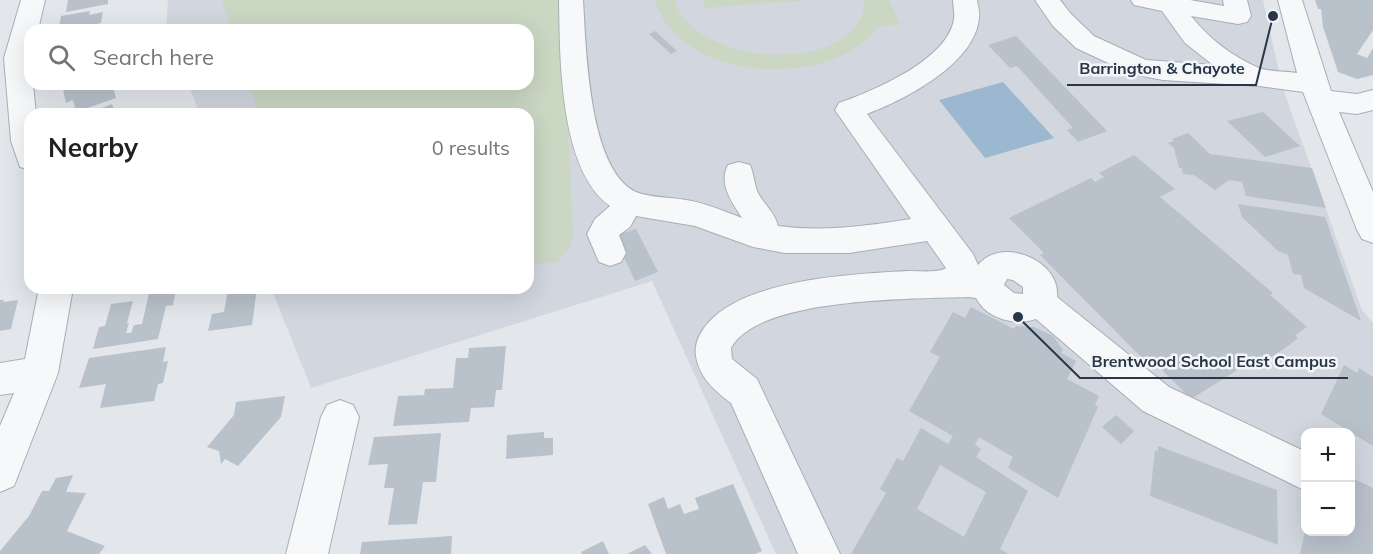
<!DOCTYPE html>
<meta charset="utf-8">
<style>
body{margin:0;font-family:Mulish,sans-serif;background:#f2f2f2;color:#202124}
.controls{position:absolute;right:18px;bottom:18px;display:grid;overflow:hidden;border-radius:12px;box-shadow:0 6px 24px #0002}
.controls button{width:54px;height:54px;display:grid;place-items:center;padding:0;border:0;border-bottom:2px solid #e0e0e0;background:#fff;color:#202124;font:30px sans-serif}
.list{margin:0;padding:0;list-style:none}
h2{display:flex;justify-content:space-between;align-items:center;height:78px;margin:0;padding:0 24px;font-size:26px}
h2 small{font-size:20px;font-weight:400;color:#757577}
.icon{flex:none;width:33px;height:33px;fill:none;stroke:currentColor;stroke-width:2;stroke-linecap:round;stroke-linejoin:round}
.map{position:relative;flex:none;width:1373px;height:554px;overflow:hidden}
.search{position:absolute;background:#fff;box-shadow:0 6px 24px #0002;left:24px;top:24px;width:510px;height:66px;display:flex;align-items:center;gap:15px;box-sizing:border-box;padding:0 21px;border-radius:18px;color:#757577;font-size:22px}
.panel{position:absolute;background:#fff;box-shadow:0 6px 24px #0002;left:24px;top:108px;width:510px;height:186px;border-radius:18px}
.map>svg:first-child{display:block}
.built{fill:#d1d6df;fill-rule:evenodd}
.green{fill:#cad7c3}
.water{fill:#9bb8d0}
.building{fill:#b9c1cb;fill-rule:evenodd}
.lines{fill:none;stroke-linecap:round;stroke-linejoin:round}
.minor-casing{stroke:#a7aeb7;stroke-width:2}
.minor{fill:#f6f8fa;fill-rule:evenodd}
.leader{fill:none;stroke:#283647;stroke-width:2}
.callout-dot{fill:#283647;stroke:#f3f6f9;stroke-width:2}
.callout-label{font-size:16px;text-anchor:middle;font-weight:bold;fill:#283647;stroke:#f3f6f9;stroke-width:5;stroke-linejoin:round;paint-order:stroke}
</style>
<div class="map">
<svg width="1373" height="554" viewBox="0 0 1373 554">
<rect width="100%" height="100%" fill="#e3e7ec"/>
<path class="built" d="M168,0H1263L1283,89L1362,310L1373,323V554H776L652,281L311,388L271,288H528V114H200L188,84H528V30H166ZM1306,432H1350V532H1306Z"/>
<path class="green" d="M222,0H562L573,235L569,249L557,262L528,265V114H259L249,84H528V30H232Z
M655,0H674C698,72 864,74 865,0H889L900,24L879,26C832,91 678,83 655,0Z
M703,0H811L705,8Z"/>
<path class="water" d="M1003,82L1054,138L985,158L939,100Z"/>
<path class="building" d="M68,0H108V4L66,12Z
M1315,0H1373V30L1357,54L1367,58L1373,48V75L1357,79L1338,72L1323,27L1321,9H1318Z
M90,11L89,15L103,12L101,23L81,27V30H63L64,26L59,27L61,16Z
M655,31L677,51L671,54L649,34Z
M1016,36L1107,131L1078,142L1067,130L1073,128L1017,66L1010,68L988,45Z
M77,84H112L116,98L76,112L73,100L66,103L63,89Z
M112,104L115,114H86Z
M1263,112L1300,146L1265,157L1227,121Z
M1188,133L1210,154L1312,168L1326,208L1246,196L1242,182L1229,180L1215,190L1194,175L1183,174L1182,168H1179L1174,148L1168,143L1174,141L1172,139Z
M1134,155L1175,189L1160,197L1273,293L1270,295L1307,327L1295,335L1298,338L1288,346L1260,364L1255,359L1191,399L1156,364L1151,367L1040,255L1044,253L1009,218L1091,178L1095,182L1104,177L1099,173Z
M1238,204L1325,217L1361,321L1304,288L1301,275L1293,274L1288,255L1278,251L1242,217Z
M636,229L658,272L635,281L614,236Z
M240,288H257L252,325L208,331L212,314L224,312L228,290Z
M176,289L173,305L166,306L158,339L93,349L99,327L105,326L111,304L133,301L127,323H129L126,333H131L134,325L142,324L149,293Z
M0,300H4L3,302L18,300L11,329L0,331Z
M971,307L1014,329L1016,326L1034,327L1053,336L1063,350L1061,353L1076,361L1067,379L1099,396L1095,405L1098,407L1058,498L1008,468L1013,457L979,437L975,445L981,449L976,457L1028,491L1000,549L1008,554H851L886,493L880,489L897,458L903,461L921,428L948,444L953,436L909,411L940,357L930,352L953,312L965,318ZM940,465L986,492L964,537L917,509Z
M506,346L502,390H496L494,407L471,408L469,422L393,426L398,396L424,395L425,389L453,388L456,358H468L469,348Z
M166,347L163,362L168,361L163,383L158,384L154,401L100,408L106,384L79,388L89,358Z
M1344,365L1357,373L1359,368L1373,377V446L1321,414Z
M285,396L281,417L238,466L225,459L221,464L219,451L207,447L234,415L236,402Z
M1116,415L1134,431L1121,444L1102,427Z
M544,432V438H553V455L506,459L507,435Z
M441,433L436,482H423L417,524L388,525L394,488H384L388,464L368,465L374,437Z
M1158,446L1277,490L1278,545L1150,496L1155,450L1158,451Z
M73,475L66,492L86,493L67,531L105,546L99,554H0V551L29,516L42,491H49L56,478Z
M1350,477L1373,488V554H1300L1305,532H1350Z
M733,484L762,551L755,554H666L648,504L664,497L668,509L680,504L684,514L699,509L695,498Z
M452,536L451,554H360L362,542Z
M603,541L609,554H582L581,552Z
M645,545L652,554H627Z"/>
<g class="lines">
<g class="minor-casing">
<path id="minor" d="M21,0H45L38,30H30V84H33L36,114H30V170L20,167L11,141L4,58Z
M559,0H583C586,46 588,170 636,192C651,198 670,197 686,200C705,203 724,211 742,218C732,202 718,184 728,165L739,162L750,165C754,174 754,184 758,193C764,204 775,213 778,226C822,232 867,226 911,219L835,110L839,103C873,91 948,60 954,19C955,13 953,6 953,0H977C978,6 980,13 979,18C975,64 904,100 867,114L973,254L978,265C1001,236 1061,260 1057,297L1169,387L1306,452V491L1143,411L1036,319C1014,326 987,319 976,298L968,297C914,299 758,297 731,348L732,359L757,379L840,554H798L731,403C715,391 699,377 696,356C694,344 700,332 708,323C747,279 851,274 908,271C918,271 940,273 946,268L927,241L849,253H785L753,247L695,226L636,216L630,227L619,235L626,253L621,262L610,266L599,262L587,234L595,219L610,206C559,170 560,57 559,0ZM1007,279L1013,280L1023,287V294L1014,293L1004,285Z
M1035,0H1060L1071,14L1094,36L1146,60L1213,65L1185,43L1162,11L1134,5L1131,0H1190L1224,6L1223,0H1247L1251,16L1247,22L1238,24L1191,16C1208,38 1233,57 1259,68C1270,72 1286,71 1297,73L1278,0H1302L1331,91L1357,94L1373,90V110L1357,114L1339,112L1373,192V243L1362,239L1357,230L1303,92L1259,86L1163,80L1132,74L1076,48L1053,26Z
M39,288H73L58,373L14,486L0,492V426L14,393L0,395V363L25,359Z
M340,400L353,405L359,417L328,554H286L321,417L327,405Z"/>
</g>
<use href="#minor" class="minor"/>
</g>
<path class="leader" d="M1273 16L1256 85H1067M1018 317L1080 378H1348"/>
<g class="callout-dot">
<circle cx="1273" cy="16" r="6"/>
<circle cx="1018" cy="317" r="6"/>
</g>
<g class="callout-label">
<text x="1162" y="74">Barrington &amp; Chayote</text>
<text x="1214" y="367">Brentwood School East Campus</text>
</g>
</svg>
<div class="controls">
<button>+</button>
<button>−</button>
</div>
<div class="search"><svg class="icon" aria-label="search" viewBox="0 0 24 24"><circle cx="10" cy="10" r="6"/><path d="M15 15l6 6"/></svg>Search here</div>
<section class="panel">
<h2>Nearby<small>0 results</small></h2>
<ul class="list">
</ul>
</section>
</div>
